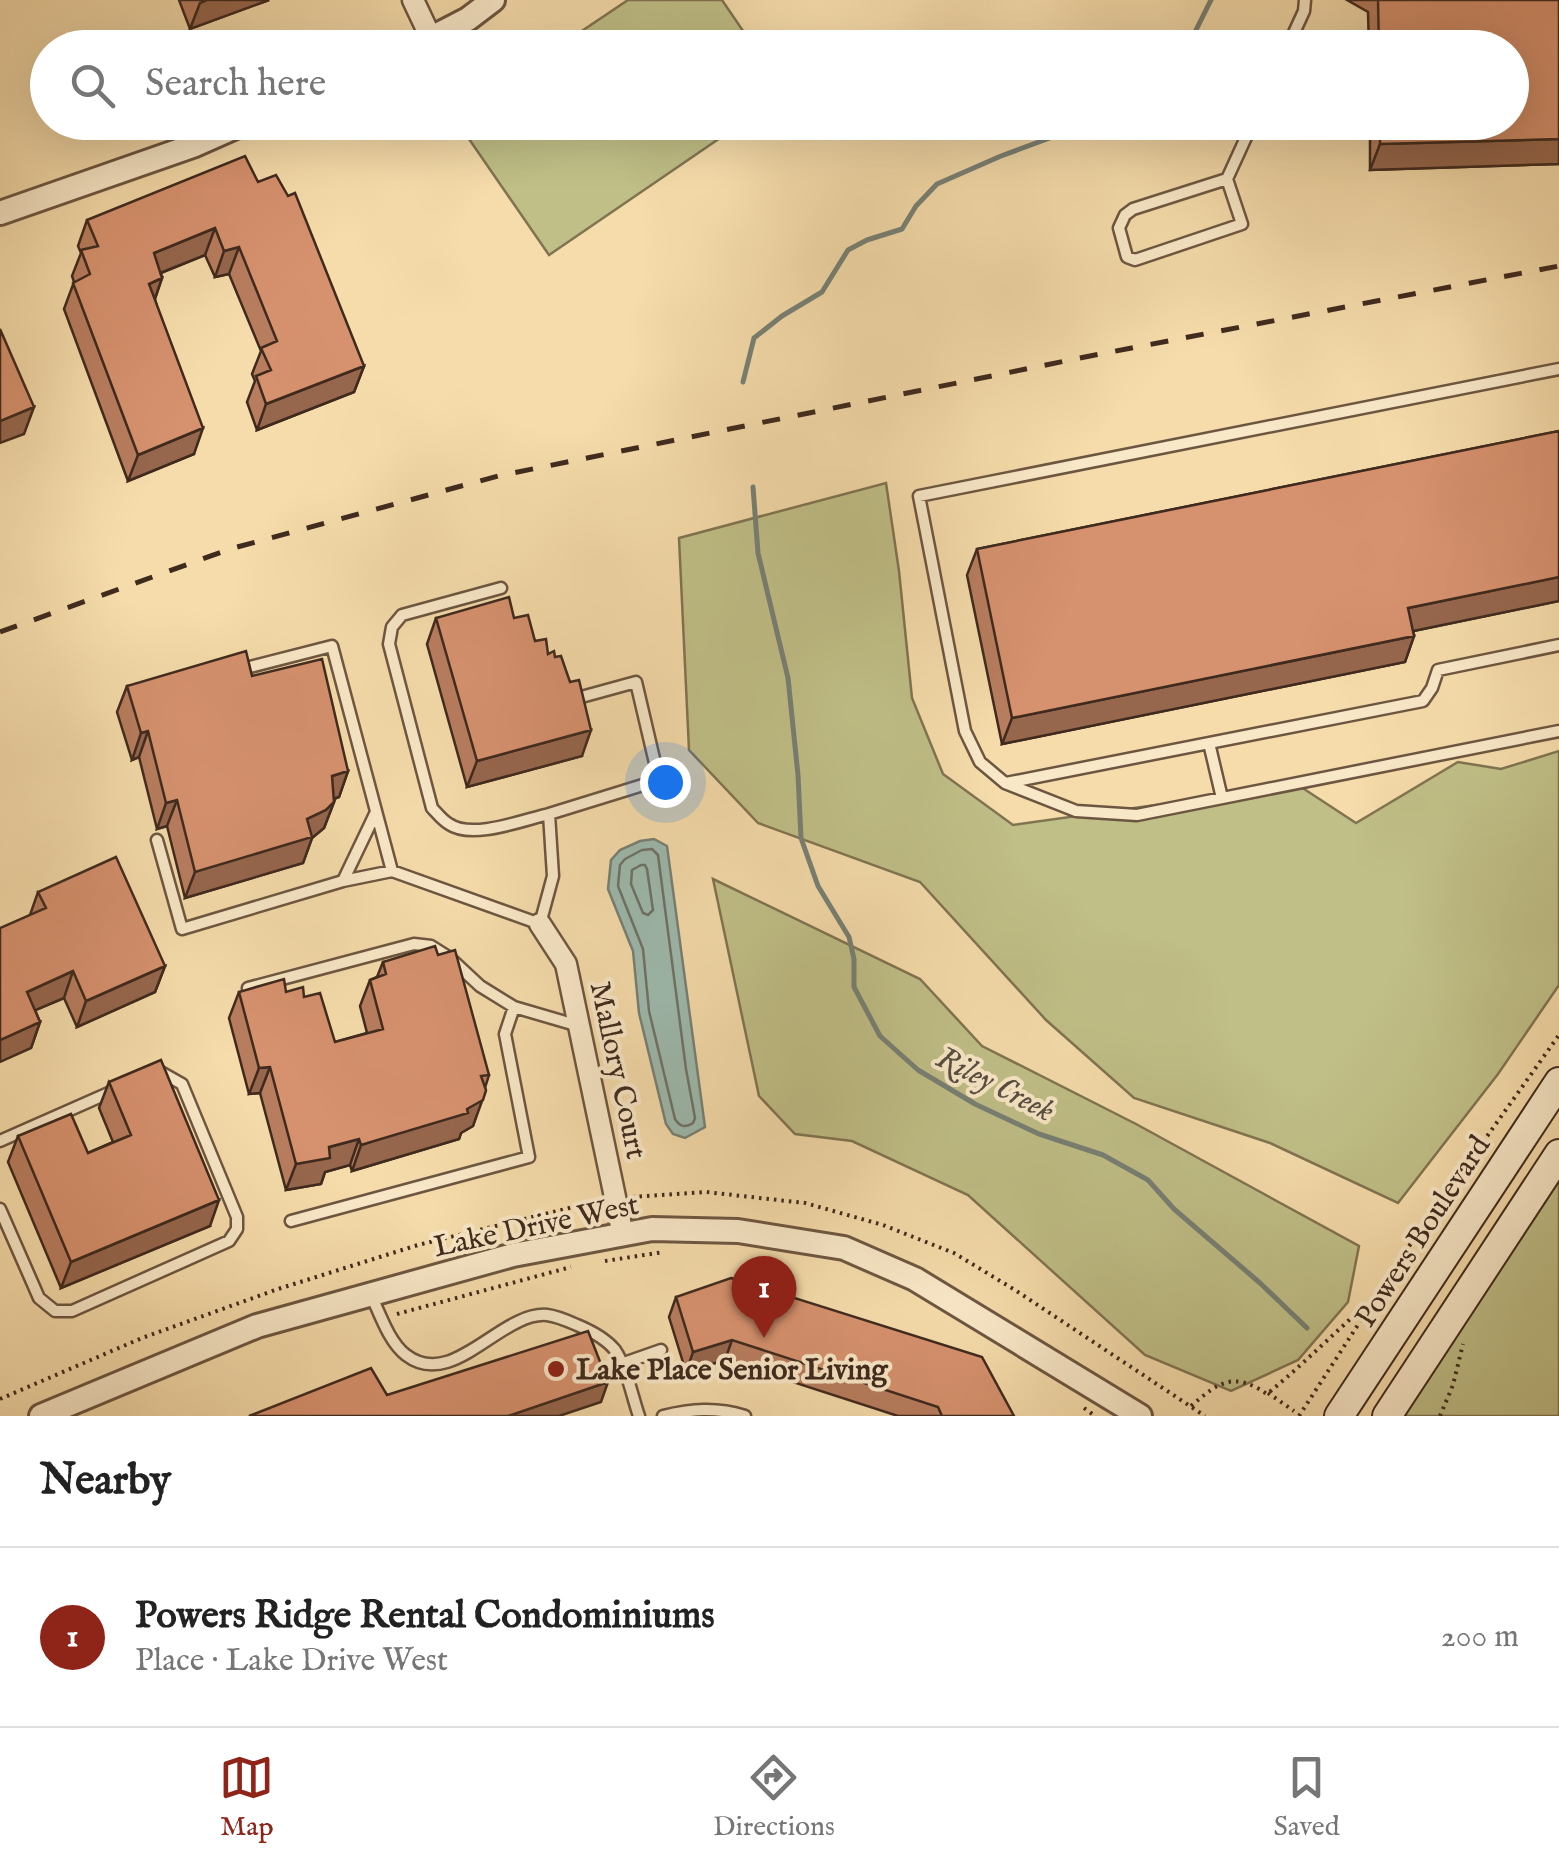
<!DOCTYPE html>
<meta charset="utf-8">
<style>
body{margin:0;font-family:"IM FELL English",serif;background:#f2f2f2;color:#222}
.you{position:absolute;left:665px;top:782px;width:35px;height:35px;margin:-25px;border:8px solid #fff;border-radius:50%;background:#1a73e8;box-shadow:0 0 0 15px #1a73e833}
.badge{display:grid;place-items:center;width:65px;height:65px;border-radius:50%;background:#8f2418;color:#fff;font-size:32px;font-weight:700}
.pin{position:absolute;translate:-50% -82px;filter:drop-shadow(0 2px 5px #0008)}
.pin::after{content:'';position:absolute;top:52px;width:35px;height:30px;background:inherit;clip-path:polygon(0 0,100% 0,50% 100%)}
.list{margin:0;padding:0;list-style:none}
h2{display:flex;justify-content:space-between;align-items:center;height:130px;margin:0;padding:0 40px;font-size:42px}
h2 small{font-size:32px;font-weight:400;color:#767676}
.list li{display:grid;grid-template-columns:65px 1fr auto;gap:30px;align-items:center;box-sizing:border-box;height:180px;padding:0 40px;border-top:2px solid #e0e0e0}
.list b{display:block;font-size:38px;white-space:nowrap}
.list p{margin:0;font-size:32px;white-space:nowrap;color:#767676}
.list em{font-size:32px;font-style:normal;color:#767676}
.icon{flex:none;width:55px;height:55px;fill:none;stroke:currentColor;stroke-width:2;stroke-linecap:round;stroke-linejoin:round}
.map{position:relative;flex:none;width:1559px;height:1416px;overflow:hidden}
.search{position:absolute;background:#fff;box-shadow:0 10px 40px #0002;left:30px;right:30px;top:30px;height:110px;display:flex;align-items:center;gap:25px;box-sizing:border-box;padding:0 35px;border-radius:55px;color:#767676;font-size:38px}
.sheet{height:310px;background:#fff}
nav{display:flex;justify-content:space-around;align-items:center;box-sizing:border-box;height:140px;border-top:2px solid #e0e0e0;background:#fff;font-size:28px;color:#767676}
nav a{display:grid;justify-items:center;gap:5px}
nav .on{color:#8f2418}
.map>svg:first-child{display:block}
.green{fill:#c0bf87;stroke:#807452;stroke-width:2.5}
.water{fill:#9dbaaf;stroke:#778075;stroke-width:2.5}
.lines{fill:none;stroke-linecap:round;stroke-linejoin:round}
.shore{stroke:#6e7266;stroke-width:2.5}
.stream{stroke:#778075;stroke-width:5}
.service-casing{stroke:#6d5641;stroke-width:15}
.minor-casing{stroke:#6d5641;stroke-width:25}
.tertiary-casing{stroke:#6d5641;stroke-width:28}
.secondary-casing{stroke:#3f2a1e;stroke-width:32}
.path{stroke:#3f2a1e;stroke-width:4;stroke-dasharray:2.5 5;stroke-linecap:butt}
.service{stroke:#f9e8c8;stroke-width:10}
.minor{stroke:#f9e8c8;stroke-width:20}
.tertiary{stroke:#f9e8c8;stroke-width:22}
.secondary{stroke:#f9e8c8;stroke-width:28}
.rail{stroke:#3f2a1e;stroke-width:5;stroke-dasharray:18 18;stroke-linecap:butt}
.wall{fill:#b87d5f;stroke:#3f2a1e;stroke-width:2.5}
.shaded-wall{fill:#96664d;stroke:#3f2a1e;stroke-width:2.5}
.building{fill:#d6916e;stroke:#3f2a1e;stroke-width:2.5}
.poi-dot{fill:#8f2418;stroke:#f9e8c8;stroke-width:4}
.labels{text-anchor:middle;stroke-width:8;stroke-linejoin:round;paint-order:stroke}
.street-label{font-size:30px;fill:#3f2a1e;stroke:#f9e8c8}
.poi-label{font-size:30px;font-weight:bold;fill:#3f2a1e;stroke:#f9e8c8;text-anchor:start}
.water-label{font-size:32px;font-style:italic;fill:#564e42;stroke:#f9e8c8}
</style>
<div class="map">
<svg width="1559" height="1416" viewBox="0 0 1559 1416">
<rect width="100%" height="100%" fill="#f6dcab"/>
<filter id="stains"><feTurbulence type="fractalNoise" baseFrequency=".002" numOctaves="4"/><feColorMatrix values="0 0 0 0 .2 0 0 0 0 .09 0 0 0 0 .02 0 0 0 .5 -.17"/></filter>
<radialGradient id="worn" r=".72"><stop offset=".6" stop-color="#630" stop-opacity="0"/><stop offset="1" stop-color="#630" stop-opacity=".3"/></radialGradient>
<path class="green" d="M628,0H722L754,47H558Z
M458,123H742L549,255Z
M886,483L899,571L912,698L943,774L1013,825L1298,785L1356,823L1458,762L1501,769L1559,751V985L1498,1074L1398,1203L1270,1143L1134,1098L1046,1020L920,882L758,823L689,750L679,538Z
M713,879L920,979L982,1046L1136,1124L1359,1246L1348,1302L1298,1360L1231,1391L1145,1355L968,1195L852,1141L795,1134L759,1096Z
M1559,1154V1416H1387Z"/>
<path class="water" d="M654,839L667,846L705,1127L685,1138L673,1134L666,1124L639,1013L633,951L608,889L611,860L620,850L640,841Z"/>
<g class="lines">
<path class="shore" d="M652,849L658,855L686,1069L695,1118L693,1123C685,1128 680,1127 675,1119L649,1011L643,949L618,886L620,865L625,859L642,850Z
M641,865H645L647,869L653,910L648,915L643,913L631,884L632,870Z"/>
<path class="stream" d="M1187,48L1211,0
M743,382L754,338L782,316L822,292L848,250L867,240L902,229L916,206L937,184L1001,156L1093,122
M753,487L758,553L788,678L798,775L801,838L818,886L849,937L854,959V987L880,1036L918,1070L975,1104L1039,1134L1103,1155L1148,1180L1174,1209L1260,1283L1307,1328"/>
<g class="service-casing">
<path id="service" d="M1287,48L1304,11L1305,0
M1227,179L1133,209L1125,215L1119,228L1127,257L1135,260L1242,224L1227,179L1253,122
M1559,369L919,496L965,731L980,762L1005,783L1076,811L1137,815L1559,731
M501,588L402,615L392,627L389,644L432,808C437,813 442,820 449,824C472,840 523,820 549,814
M242,669L332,646L392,871L540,924L553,876L549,814L659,780L636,682L574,699
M1209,743L1222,798
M1006,783L1423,701L1432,688L1438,670L1559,645
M157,840L182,929L343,881L392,871
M343,881L376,812
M248,988L414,944L431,946L450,958L480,986L514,1007L579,1026
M0,1141L113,1091
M0,1209L39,1298L55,1311H72L229,1241L237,1229V1217L182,1084L159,1071L156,1072
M291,1221L529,1157L505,1034L514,1007
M371,1295C380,1314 389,1342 406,1355C453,1391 501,1311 547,1315C556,1316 568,1321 577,1325C589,1330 606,1339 615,1350C627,1368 632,1396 639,1416
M621,1364L661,1350
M663,1416C691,1409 717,1407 745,1416"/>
</g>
<g class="minor-casing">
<path id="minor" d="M413,0L431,38
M540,924L566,964L623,1235"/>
</g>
<g class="tertiary-casing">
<path id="tertiary" d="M412,48L468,19L493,0
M0,213L195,145L247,122
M41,1416L257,1326L513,1255L652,1229L738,1231L844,1248L915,1279L1140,1416"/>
</g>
<g class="secondary-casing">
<path id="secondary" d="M1339,1416L1559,1082
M1387,1416L1559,1154"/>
</g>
<path class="path" d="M632,1197L706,1192L805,1203L883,1225L954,1253L1015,1290L1205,1416
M605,1261L664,1252
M397,1314L571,1267
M1268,1393L1294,1411
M0,1399L142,1338L278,1289L418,1245L598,1201
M1191,1406C1219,1382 1233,1371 1267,1394C1305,1363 1339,1328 1376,1296
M1084,1408L1095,1416
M1299,1416L1407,1249L1559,1035
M1440,1416L1453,1385L1463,1344"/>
<use href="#service" class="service"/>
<use href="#minor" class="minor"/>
<use href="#tertiary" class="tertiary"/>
<use href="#secondary" class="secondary"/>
<path class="rail" d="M0,632L230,549L498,476L1095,355L1559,266"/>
</g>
<path class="wall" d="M179,0H269L190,29Z
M1347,0H1559V164L1370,170V122H1512V48H1369L1368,12Z
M258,182L364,366L354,392L257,430L247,402L255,381L252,374L261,351L229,274L215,277L205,255L161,273L162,278L155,299L194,454L128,481L64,309L74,282L72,276L81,253L78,246L87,220Z
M1559,431V601L1413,631L1414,636L1405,662L1002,744L967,575L977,549Z
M436,618H514L548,654L582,756L467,787L427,644Z
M252,676L348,771L339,797L334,799V802L324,828L312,838L303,863L185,898L167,826L157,829L139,757L132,760L117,712L127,686Z
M38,892L165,966L155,992L77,1027L64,998L35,1010L40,1022L31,1048L30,915Z
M438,955L489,1075L473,1126L461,1133L459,1139L352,1171L350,1165L325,1172L321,1184L286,1190L260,1093L249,1094L229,1018L239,992H286L304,997L335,1042L367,1033L360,1006L370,980L377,977L383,962Z
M109,1082L210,1226L61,1288L8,1162L18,1136L88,1153L113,1142L99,1108Z
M676,1297L1014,1416H898L725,1360L686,1372L669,1317Z"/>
<path class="shaded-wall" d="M207,0H269L190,29L200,3Z
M1559,139V164L1370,170L1380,144Z
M215,228L205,255L145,279L154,253Z
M239,247L229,274L215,277L224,251Z
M162,278L153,304L149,284Z
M364,366L354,392L257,430L266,404Z
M34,407L24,434L0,443V421Z
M203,428L194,454L128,481L138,455Z
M1559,577V601L1399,634L1408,608Z
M1414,636L1405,662L1002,744L1012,718Z
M591,730L582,756L467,787L477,761Z
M148,731L139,757L132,760L141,733Z
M348,771L339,797L322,802L332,776Z
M177,800L167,826L157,829L166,803Z
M334,802L324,828L312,838L303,863L185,898L195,872L307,819Z
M165,966L155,992L77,1027L86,1001Z
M73,971L64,998L17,1018L27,992Z
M40,1022L31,1048L0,1062V1040Z
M270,1067L260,1093L249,1094L259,1068Z
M486,1090L473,1126L461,1133L459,1139L352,1171L361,1145L467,1109Z
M359,1139L350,1165L325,1172L321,1184L286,1190L296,1164L329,1147Z
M219,1200L210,1226L61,1288L71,1262Z
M732,1340L725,1360L686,1372L693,1352Z
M608,1382L601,1402L559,1416H508Z"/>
<path class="building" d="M1378,0H1559V139L1380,144V122H1512V48H1379Z
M245,156L258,182L276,175L288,196L295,193L364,366L266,404L256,376L271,370L261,348L277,341L239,247L224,251L215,228L154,253L162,278L149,284L203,428L138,455L73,283L90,274L81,250L98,246L87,220Z
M0,329L34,407L0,421Z
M1559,431V577L1408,608L1414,636L1012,718L977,549Z
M509,597L514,618L528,615L535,641L546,639L548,654L554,651L555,657L561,656L570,682L579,680L591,730L477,761L436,618Z
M246,651L252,676L322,659L348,771L332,776L334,802L326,810L307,819L312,837L195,872L177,800L166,803L148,731L141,733L127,686Z
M116,857L165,966L86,1001L73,971L27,992L40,1022L0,1040V928L46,908L38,892Z
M435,946L438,955L455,950L489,1075L481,1076L486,1090L483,1100L467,1109L468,1113L361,1145L359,1139L329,1147L330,1158L296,1164L270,1067L259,1068L239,992L284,979L286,992L303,987L304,997L320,993L335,1042L383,1029L370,980L386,974L383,962Z
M161,1060L219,1200L71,1262L18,1136L71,1114L88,1153L131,1135L109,1082Z
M731,1278L982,1357L1014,1416H942L938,1407L732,1340L693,1352L676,1297Z
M588,1331L608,1382L508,1416H249L371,1368L387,1395Z"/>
<circle class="poi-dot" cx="556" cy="1369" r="10"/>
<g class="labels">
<g class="street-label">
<text transform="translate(619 1070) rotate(78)" y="10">Mallory Court</text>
<text transform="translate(536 1225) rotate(-12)" y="10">Lake Drive West</text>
<text transform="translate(1422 1231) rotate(-57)" y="10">Powers Boulevard</text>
</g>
<g class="poi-label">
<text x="576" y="1379">Lake Place Senior Living</text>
</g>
<g class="water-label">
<text transform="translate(996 1083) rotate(27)" y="11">Riley Creek</text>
</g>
</g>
<rect width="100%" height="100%" filter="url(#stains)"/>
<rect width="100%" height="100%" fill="url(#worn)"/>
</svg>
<div class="you"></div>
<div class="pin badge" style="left:764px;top:1338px">1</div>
<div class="search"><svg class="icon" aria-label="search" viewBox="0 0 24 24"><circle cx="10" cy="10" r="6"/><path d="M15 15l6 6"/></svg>Search here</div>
</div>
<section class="sheet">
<h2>Nearby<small></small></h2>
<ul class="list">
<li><span class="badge">1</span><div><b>Powers Ridge Rental Condominiums</b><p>Place · Lake Drive West</p></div><em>200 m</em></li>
</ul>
</section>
<nav>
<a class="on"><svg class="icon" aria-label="map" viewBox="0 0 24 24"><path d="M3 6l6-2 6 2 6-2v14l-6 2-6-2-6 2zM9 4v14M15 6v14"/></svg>Map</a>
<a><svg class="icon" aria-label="directions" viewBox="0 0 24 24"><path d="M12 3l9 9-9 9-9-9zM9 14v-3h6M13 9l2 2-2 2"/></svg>Directions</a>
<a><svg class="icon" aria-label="saved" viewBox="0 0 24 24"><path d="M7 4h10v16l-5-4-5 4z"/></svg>Saved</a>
</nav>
